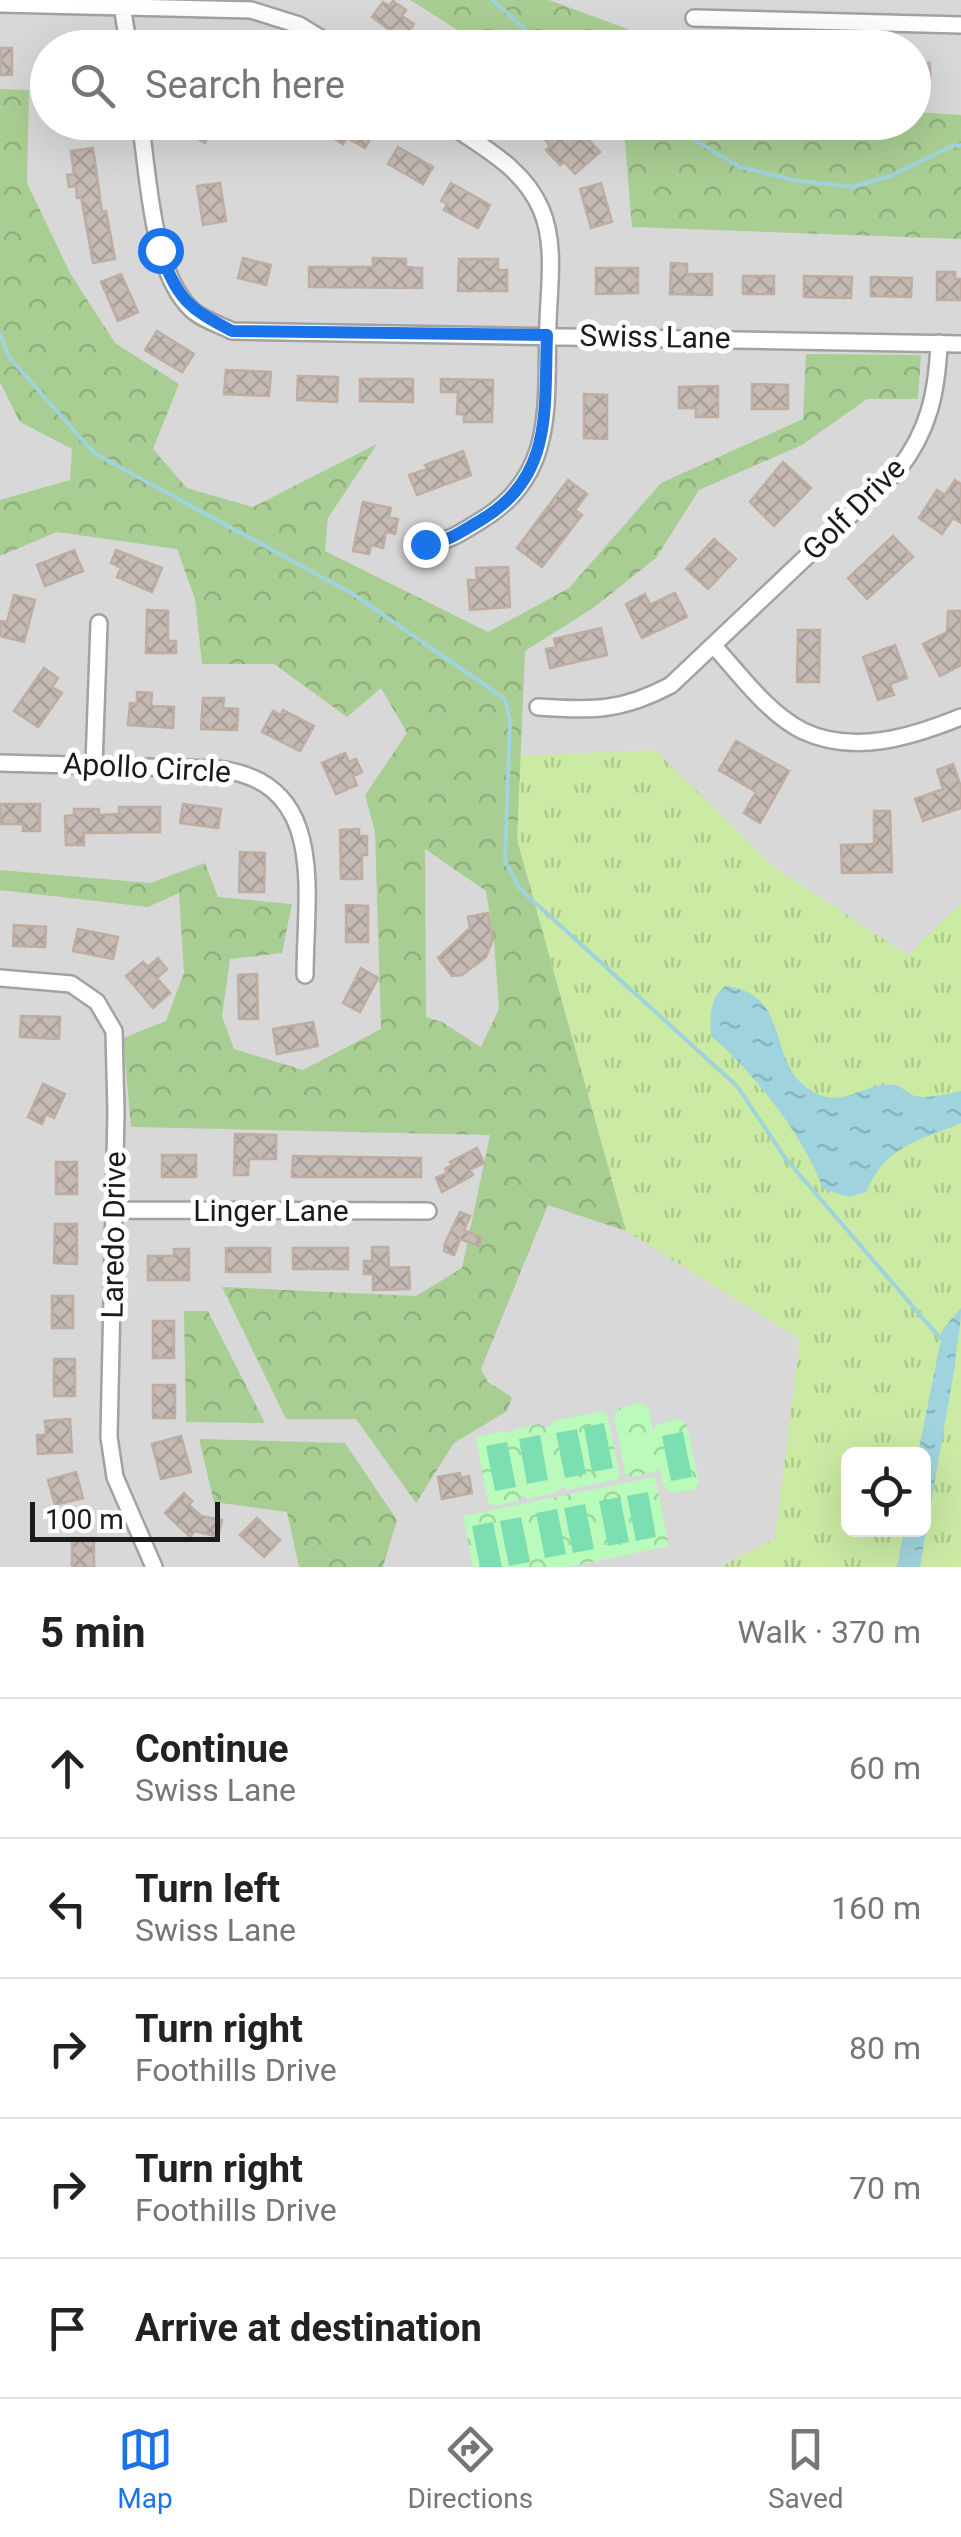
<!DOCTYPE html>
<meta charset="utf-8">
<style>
body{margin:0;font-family:Roboto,sans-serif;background:#f6f6f6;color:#222}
.controls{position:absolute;right:30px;bottom:30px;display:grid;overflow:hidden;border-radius:15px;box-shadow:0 10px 40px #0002}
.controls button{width:90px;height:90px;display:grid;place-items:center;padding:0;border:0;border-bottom:2px solid #e0e0e0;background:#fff;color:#222;font:50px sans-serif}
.scale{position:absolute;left:30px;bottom:25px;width:190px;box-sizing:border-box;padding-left:10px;border:5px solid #1b1b1b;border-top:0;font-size:28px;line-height:35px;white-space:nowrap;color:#1b1b1b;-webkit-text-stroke:8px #fff;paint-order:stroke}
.stop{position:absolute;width:30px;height:30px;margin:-22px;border:8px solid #1a73e8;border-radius:50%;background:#fff}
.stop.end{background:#1a73e8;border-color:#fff;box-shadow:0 2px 10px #0008}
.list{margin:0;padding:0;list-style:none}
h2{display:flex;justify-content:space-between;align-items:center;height:130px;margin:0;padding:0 40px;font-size:42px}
h2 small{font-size:32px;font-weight:400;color:#767676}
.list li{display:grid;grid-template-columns:65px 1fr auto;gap:30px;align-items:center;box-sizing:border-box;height:140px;padding:0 40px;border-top:2px solid #e0e0e0}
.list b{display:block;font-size:38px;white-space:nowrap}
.list p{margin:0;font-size:32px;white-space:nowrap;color:#767676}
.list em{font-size:32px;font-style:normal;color:#767676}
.icon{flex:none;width:55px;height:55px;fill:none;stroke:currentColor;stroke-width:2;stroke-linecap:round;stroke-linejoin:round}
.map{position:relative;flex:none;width:961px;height:1567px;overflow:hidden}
.search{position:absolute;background:#fff;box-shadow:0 10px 40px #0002;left:30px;right:30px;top:30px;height:110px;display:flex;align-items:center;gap:25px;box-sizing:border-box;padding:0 35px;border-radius:55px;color:#767676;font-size:38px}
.sheet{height:830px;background:#fff}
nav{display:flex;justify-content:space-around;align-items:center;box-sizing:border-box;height:140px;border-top:2px solid #e0e0e0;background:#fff;font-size:28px;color:#767676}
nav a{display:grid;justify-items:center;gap:5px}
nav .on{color:#1a73e8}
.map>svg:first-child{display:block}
.residential{fill:#d9d8d8;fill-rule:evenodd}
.grass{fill:url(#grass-tufts);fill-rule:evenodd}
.forest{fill:url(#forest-crowns);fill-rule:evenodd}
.park{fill:url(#park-crowns)}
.pitch{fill:#7bdfb2}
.water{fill:url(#water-ripples)}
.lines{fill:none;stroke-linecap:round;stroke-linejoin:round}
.stream{stroke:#9fd3dd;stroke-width:4}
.building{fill:url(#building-cross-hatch);stroke:#bfada2;stroke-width:2.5}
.minor-casing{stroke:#a2a2a2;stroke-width:20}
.minor{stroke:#fff;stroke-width:15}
.route{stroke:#1a73e8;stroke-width:12}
.labels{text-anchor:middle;stroke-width:10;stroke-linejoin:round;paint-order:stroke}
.street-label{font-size:30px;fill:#1b1b1b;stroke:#fff}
</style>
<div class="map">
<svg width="961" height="1567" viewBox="0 0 961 1567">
<defs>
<pattern id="grass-tufts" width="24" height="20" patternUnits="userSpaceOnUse" patternTransform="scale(2.5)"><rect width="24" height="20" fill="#cbeaa4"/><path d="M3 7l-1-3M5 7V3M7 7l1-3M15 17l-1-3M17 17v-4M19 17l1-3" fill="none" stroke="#aec88d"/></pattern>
<pattern id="forest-crowns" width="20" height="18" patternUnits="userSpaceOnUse" patternTransform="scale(2.5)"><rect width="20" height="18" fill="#a9ce93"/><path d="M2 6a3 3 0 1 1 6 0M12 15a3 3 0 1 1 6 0" fill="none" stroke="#91b07e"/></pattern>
<pattern id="park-crowns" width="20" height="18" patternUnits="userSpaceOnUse" patternTransform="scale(2.5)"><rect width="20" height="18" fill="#bafabb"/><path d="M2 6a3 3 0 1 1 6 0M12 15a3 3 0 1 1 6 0" fill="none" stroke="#9fd6a0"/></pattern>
<pattern id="water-ripples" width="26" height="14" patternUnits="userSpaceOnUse" patternTransform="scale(2.5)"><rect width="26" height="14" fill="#9fd3dd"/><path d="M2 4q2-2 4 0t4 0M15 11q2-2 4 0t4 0" fill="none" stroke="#88b5bd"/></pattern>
<pattern id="building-cross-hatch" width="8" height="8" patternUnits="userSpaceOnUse" patternTransform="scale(2.5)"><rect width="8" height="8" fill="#c5bab4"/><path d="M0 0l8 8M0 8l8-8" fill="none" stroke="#a99f9a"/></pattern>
</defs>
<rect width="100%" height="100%" fill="#ede8e0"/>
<path class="residential" d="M0,0H961V1567H0ZM48,48H914V122H48ZM848,1454H924V1530H848Z"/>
<path class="grass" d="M655,750L775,868L908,955L961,903V1567H720L775,1538L800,1339L626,1231L517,840L519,756ZM848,1454H924V1530H848Z"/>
<path class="forest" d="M410,0H549L676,47H485Z
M0,89L29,90L27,183L70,273L115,343L179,384L153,449L187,488L253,507L377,444L328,518L325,551L488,632L569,588L661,483L803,419L806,354L921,355L918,399H867L802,445L699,490L656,558L593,608L525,651L517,840L626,1231L548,1205L481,1369L488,1382L512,1397L507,1411L454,1443L416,1503L356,1419H286L222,1287L416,1296L462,1268L490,1135L131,1127L123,1038L166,1021L184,973L179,893L148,907L0,890V870L150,883L205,863L218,897L292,904L282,953L230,959L222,1016L234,1049L303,1070L381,1029L375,832L365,795L407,733L381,688L347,717L274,664H202L195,599L177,549L57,532L0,556V500L70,480L72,449L20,422L0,382ZM425,849L486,891L494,940L499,1009L481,1047L442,1022L426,1017Z
M914,112L961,115V239L632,227L625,142L611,123L914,122Z
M184,1311H208L265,1423L186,1422Z
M199,1439L345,1443L397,1520L383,1567H299L287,1512L214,1502Z"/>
<path class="park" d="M642,1403L649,1409L653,1431L658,1424L680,1419L687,1425L699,1483L694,1489L673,1493L664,1488L659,1468L656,1472L631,1477L625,1473L614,1415L619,1408Z
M602,1411L607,1415L620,1475L617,1479L567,1490L562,1487L554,1493L528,1499L523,1495L520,1500L493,1506L488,1502L476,1440L479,1436L506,1431L510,1434L515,1429L539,1424L545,1427L551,1426L554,1421Z
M655,1477L669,1546L568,1567H473L463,1516Z"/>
<path class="pitch" d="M604,1423L613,1468L592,1472L584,1427Z
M577,1429L586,1474L565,1478L556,1433Z
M683,1432L692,1477L671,1481L662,1436Z
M540,1435L548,1480L527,1484L519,1439Z
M507,1442L516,1487L495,1491L486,1446Z
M648,1492L656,1537L636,1541L627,1496Z
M620,1497L629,1542L608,1546L599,1501Z
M585,1504L594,1549L573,1553L564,1508Z
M557,1509L566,1554L545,1558L536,1513Z
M521,1517L530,1562L509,1566L500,1521Z
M493,1522L502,1567H480L472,1526Z"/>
<path class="water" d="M726,986C797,995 762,1072 820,1095C848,1106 867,1081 895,1085C902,1086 908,1094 915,1096C928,1099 948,1094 961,1091V1123C917,1142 886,1145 866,1192L849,1197L823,1189C805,1138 753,1071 711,1036C710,1017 709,997 726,986Z
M961,1308C961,1329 956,1345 955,1365L920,1567H897L904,1530H924V1454H918L943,1329Z"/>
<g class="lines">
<path class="stream" d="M492,0L547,48
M664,122L740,167L793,180L853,187L890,176L952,146L961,145
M0,334L9,357L94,453L353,594L505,699L510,720L505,861L520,889L737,1086L786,1159L940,1338"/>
</g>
<path class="building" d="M393,1L406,10L402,16L414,24L403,40L372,17L383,2L389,6Z
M1,48H12V75H0Z
M914,63H930V83H914Z
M190,122H220L213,138L208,136L205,143L190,135L191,132L187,129Z
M332,122H370L377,127L365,148L347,138L343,144L326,134Z
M553,122L561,127L564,125L570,132L576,127L600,152L575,174L564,162L560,165L546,150L550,146L540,133Z
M398,147L433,167L423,184L388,164Z
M93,148L102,212L106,211L115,259L93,263L81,197L77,198L76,186L69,187L67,175L74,174L71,151Z
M220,183L226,221L203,225L197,186Z
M451,183L490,205L478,228L444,210L447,204L441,201Z
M601,183L612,222L591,228L580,189Z
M243,258L271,265L266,285L238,278Z
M373,258L406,259V267L422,268V288L309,287V267H373Z
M459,259H498V270H507V291H458Z
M671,263L687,264V274H712V295L670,294Z
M596,268H638V293L596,294Z
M937,272H955V279H961V300H937Z
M121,274L138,312L118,321L101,282Z
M743,276H774V294H743Z
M804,276L852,277L851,298L804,297Z
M871,277L912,278L911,297L871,296Z
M157,331L194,354L182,372L145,350Z
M226,370L271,372L269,396L224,394Z
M298,376L338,377L337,402L297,400Z
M360,379H413V402L360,401Z
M441,379L493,380L492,422H464V414H457L458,392H441Z
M752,384L788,385V409H752Z
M718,386V417H696V408H679V387Z
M584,394L607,395V439L584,438Z
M463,451L471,475L417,495L409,475L427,469L425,465Z
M783,462L811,488L774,526L750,502Z
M568,480L587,494L575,510L582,515L542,567L517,548Z
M955,480L961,484V523L953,518L942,534L919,518L937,490L945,495Z
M363,502L391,508L389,517L398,519L395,534L386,532L383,548L371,545L369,554L353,551Z
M893,536L913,557L867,599L848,578Z
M714,539L736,559L708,589L686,569Z
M74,550L83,571L45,586L37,565Z
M116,550L162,568L152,592L117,577L121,568L111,563Z
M508,567L510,607L470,610L468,580H477L476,568Z
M675,593L687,617L642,638L626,604L645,594L650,605Z
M14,595L35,600L24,642L0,636V621L7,622Z
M147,610L168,611V641H176V653H146Z
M948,611H961V665L940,676L923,644L947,632Z
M601,628L607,655L550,668L546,649L556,647L554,639Z
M798,630H820L819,682H797Z
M895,645L907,678L890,684L894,695L878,700L863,657Z
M44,668L58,678L52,687L62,693L38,727L14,711Z
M137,692L152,693L151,706L174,707L173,728L128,725L130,703L137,704Z
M203,698H224L223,708L238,709L237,730L201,729Z
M283,710L314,726L300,751L262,732L273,711L281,715Z
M736,741L789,771L760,823L744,813L756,792L719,770Z
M345,753L349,762L356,759L362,772L353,776L357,785L336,794L322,763Z
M953,764L961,787V808L923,821L915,799L943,789L937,770Z
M0,804H40V831H23V824H0Z
M183,804L221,809L218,828L180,823Z
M119,807H160V832L84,833V845H66L65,816L74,815V809H99V815L119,814Z
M874,811H890L892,872L842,873L841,845L874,844Z
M359,829V836H367V855H362V879H341L340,830Z
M240,852L265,853L264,892H239Z
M346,905L368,906V942H346Z
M488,913L493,939L486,957L462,975L452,976L438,958L470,928L468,917Z
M14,925L46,927L45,947L13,946Z
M78,929L118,937L113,959L73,951Z
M158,958L167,969L157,978L170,993L153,1008L126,976L143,962L148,967Z
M361,968L378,978L360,1012L343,1003Z
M257,974L258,1019H239L238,975Z
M21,1016L60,1017L59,1039L20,1037Z
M313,1022L318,1046L277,1054L273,1029Z
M43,1084L65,1094L54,1118L46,1114L42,1124L28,1117Z
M235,1134L276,1135V1159H249L248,1175H234Z
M477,1148L484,1163L470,1170L473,1175L442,1192L436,1178L447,1173L445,1169L452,1165L450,1162Z
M162,1155H196V1177H162Z
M293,1156L421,1158V1177H292Z
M56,1162H77V1194H56Z
M460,1212L470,1216L464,1230L482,1238L479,1246L460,1239L454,1255L444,1251L445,1243Z
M55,1224H77V1264L54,1263Z
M372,1247H388L389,1268L409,1267L410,1289L373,1290V1274H364V1261H372Z
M226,1248H270V1272H226Z
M293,1248H348V1269H293Z
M174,1249H189V1280H148V1256H174Z
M52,1296H73V1328H52Z
M153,1321H174V1358H153Z
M54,1359H75V1396H54Z
M153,1385H175V1418H153Z
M70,1419L72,1452L38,1454L37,1435H46L45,1421Z
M181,1436L191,1472L161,1479L152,1444Z
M76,1472L83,1498L55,1505L48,1480Z
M460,1473L461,1478L469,1476L472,1493L442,1499L438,1477Z
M184,1493L192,1501L189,1505L201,1516L222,1520L218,1537L195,1531L190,1537L165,1513Z
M257,1518L280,1540L264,1557L240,1535Z
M72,1538H94V1567H72Z"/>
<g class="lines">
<g class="minor-casing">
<path id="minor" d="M121,0L129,48
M0,4L251,10L299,25L337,48
M694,18L961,25
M140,122C149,176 151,270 191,309C201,319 220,325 232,331L961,344
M425,544C447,543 462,532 480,521C558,475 545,402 548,323C549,286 556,244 541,209C523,167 482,147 446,122
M713,645C740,674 767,713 803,731C854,755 912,737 961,717
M538,707C592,711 623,711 671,685L898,470C929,431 937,392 939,343
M0,763L218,769C329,782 305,893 305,975
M94,765L99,623
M0,978L71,984L97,1002L114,1031L116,1113L109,1437L115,1477L154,1567
M114,1210L428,1211"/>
</g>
<use href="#minor" class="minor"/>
</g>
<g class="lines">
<path class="route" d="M160,250C177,299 188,308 232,331L547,335C544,409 554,477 481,520C462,531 447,543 425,544"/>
</g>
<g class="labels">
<g class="street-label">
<text transform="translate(655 337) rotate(1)" y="10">Swiss Lane</text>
<text transform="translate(854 509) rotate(-45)" y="10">Golf Drive</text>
<text transform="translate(147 768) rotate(3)" y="10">Apollo Circle</text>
<text x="271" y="1221">Linger Lane</text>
<text transform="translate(114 1235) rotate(-89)" y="10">Laredo Drive</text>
</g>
</g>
</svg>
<div class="controls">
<button><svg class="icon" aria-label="locate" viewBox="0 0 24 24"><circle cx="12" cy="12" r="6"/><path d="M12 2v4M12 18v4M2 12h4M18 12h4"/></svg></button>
</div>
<div class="scale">100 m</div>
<div class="stop" style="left:160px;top:250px"></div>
<div class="stop end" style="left:425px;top:544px"></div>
<div class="search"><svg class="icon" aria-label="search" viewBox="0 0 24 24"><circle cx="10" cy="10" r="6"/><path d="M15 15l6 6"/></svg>Search here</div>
</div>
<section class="sheet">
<h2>5 min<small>Walk · 370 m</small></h2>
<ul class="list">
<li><svg class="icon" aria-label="ahead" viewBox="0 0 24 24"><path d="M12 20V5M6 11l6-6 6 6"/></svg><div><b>Continue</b><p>Swiss Lane</p></div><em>60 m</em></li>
<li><svg class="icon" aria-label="left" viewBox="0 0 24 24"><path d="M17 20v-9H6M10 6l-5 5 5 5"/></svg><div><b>Turn left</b><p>Swiss Lane</p></div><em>160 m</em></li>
<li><svg class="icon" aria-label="right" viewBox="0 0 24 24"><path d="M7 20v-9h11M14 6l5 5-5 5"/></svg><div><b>Turn right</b><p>Foothills Drive</p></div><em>80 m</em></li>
<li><svg class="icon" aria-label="right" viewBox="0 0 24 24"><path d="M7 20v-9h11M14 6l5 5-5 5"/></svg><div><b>Turn right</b><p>Foothills Drive</p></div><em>70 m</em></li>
<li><svg class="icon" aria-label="arrive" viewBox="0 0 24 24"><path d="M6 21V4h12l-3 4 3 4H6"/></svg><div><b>Arrive at destination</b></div></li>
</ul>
</section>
<nav>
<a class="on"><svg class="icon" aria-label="map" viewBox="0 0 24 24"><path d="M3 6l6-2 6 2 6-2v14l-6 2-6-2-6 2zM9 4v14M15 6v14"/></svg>Map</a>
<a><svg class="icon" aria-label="directions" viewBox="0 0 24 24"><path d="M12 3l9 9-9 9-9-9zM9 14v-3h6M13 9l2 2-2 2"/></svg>Directions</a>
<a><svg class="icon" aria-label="saved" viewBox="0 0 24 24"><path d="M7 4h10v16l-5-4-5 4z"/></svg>Saved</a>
</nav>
